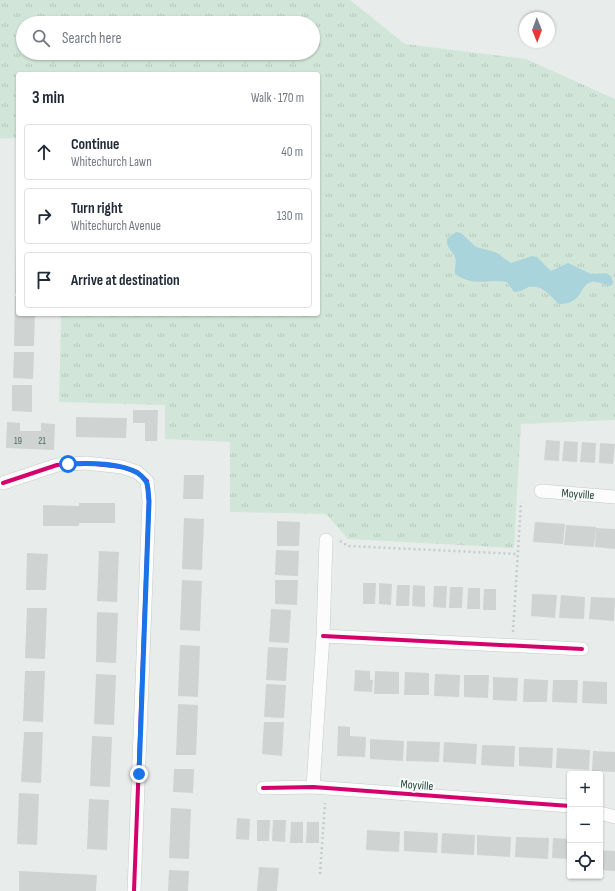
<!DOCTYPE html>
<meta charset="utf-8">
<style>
body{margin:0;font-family:"Sofia Sans Condensed",sans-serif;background:#f6f6f7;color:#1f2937}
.controls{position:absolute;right:12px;bottom:12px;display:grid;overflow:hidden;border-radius:4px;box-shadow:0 1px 3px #0004}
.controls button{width:36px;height:36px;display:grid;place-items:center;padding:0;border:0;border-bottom:1px solid #e0e1e3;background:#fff;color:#1f2937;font:20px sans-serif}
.compass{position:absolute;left:519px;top:12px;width:36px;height:36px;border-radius:50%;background:#fff;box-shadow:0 1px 3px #0004;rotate:179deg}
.stop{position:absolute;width:12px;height:12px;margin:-9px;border:3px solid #1a73e8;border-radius:50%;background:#fff}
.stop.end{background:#1a73e8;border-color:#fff;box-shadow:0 1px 4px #0008}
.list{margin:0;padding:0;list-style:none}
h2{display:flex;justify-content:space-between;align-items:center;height:52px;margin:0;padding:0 16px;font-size:17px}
h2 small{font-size:13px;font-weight:400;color:#747a83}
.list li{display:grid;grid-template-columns:26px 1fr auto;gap:12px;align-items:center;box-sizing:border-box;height:56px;margin:0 8px 8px;padding:0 8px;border:1px solid #e0e1e3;border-radius:4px}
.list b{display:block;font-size:15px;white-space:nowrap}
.list p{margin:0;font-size:13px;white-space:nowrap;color:#747a83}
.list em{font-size:13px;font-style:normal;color:#747a83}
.icon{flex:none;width:22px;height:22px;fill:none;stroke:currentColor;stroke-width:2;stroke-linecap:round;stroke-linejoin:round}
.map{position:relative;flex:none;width:615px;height:891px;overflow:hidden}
.search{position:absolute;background:#fff;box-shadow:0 1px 3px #0004;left:16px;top:16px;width:304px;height:44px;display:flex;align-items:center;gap:10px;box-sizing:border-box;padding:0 14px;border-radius:22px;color:#747a83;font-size:15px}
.panel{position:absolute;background:#fff;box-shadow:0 1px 3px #0004;left:16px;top:72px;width:304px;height:244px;border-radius:4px}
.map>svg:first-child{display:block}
.grass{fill:url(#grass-tufts);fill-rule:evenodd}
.water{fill:#a9d4db}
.building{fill:#cfd4d2}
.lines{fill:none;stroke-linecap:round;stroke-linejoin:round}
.street-casing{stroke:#c5cac8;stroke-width:14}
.path{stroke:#c3ccca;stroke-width:2.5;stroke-dasharray:2 3;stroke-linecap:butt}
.street{stroke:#fcfcfc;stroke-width:13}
.cycleway-casing{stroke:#f7fbf9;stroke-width:6}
.cycleway{stroke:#d6006c;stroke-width:4}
.route{stroke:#1a73e8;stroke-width:5}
.labels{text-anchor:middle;stroke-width:3.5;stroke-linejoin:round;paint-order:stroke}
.number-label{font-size:10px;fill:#506761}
.street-label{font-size:12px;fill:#24423a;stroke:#f7fbf9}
</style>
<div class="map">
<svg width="615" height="891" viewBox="0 0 615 891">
<defs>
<pattern id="grass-tufts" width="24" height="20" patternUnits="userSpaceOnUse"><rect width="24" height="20" fill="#d1e6d8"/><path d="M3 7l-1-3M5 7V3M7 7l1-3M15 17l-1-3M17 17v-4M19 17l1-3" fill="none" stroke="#b3c6ba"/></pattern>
</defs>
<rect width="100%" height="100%" fill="#e8edeb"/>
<path class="grass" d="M0,0H350L405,44L526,59L615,99V420L521,424L514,548L348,539L326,514L230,512V442L165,439V405L59,402L61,314H318V74H18V138L0,139ZM23,23H313V53H23Z"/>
<path class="water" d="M456,232L461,233L476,247L495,252L511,263L532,256L537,257L551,271L568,263L591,274L606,273L611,276L613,282L611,286C605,285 597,281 592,282C579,284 584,304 559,304C550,296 542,284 529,287C523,289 521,292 514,292L507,282C484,278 477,288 455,274C454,269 457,262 455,257C452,250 446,248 447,239Z"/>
<path class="building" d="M16,243H18V294L15,293Z
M15,296H18V314H35L34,346H14Z
M14,352H34L33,379L13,378Z
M12,385H32V412L12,411Z
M133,410H158L157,441H145V423H133Z
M76,417L127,418L126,438L76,437Z
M7,422L20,423V431H41V423L55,424L54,450L6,448Z
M546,440L560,441L559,461L544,460Z
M564,441L578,442L577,462L562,461Z
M582,442L596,443L595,463L580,462Z
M600,443L615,444L613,464L599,463Z
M184,475H204L203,499H183Z
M79,503H115V523H79V526H43V505L79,506Z
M184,518L204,519L202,570L182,569Z
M277,521L300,522L299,546H277Z
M535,522L565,524L563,544L533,542Z
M566,525L596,527L594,547L564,545Z
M596,528L615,529V549L595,547Z
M276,550L299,551L298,576L275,575Z
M99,551L119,552L117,602L97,601Z
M27,553L48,554L46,590H26Z
M182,580L202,581L200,631L180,630Z
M275,580H298L297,605L275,604Z
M363,583H376L375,604H363Z
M379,583L392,584L391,605L379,604Z
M397,585H410L409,606H396Z
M413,585L425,586V607L412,606Z
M434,586H447L446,608L433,607Z
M450,587H463L462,608H449Z
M468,588H480V609H467Z
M484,589H496V610H483Z
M532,594L557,595L555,618L531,616Z
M561,595L585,597L584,619L559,618Z
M591,597L615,598L614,621L589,619Z
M27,608H47L45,659L25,658Z
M271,609L291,610L289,643L269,642Z
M97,612L118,613L116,663L96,662Z
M180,645L200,646L198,697L178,696Z
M268,647L288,648L286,681L266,680Z
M355,670L370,671V680H373L372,692L354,691Z
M25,671H45L43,722L23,721Z
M375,671L399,672V694H374Z
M405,672L429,673V695H404Z
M96,674L116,675L114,725L94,724Z
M435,674L460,675L459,697L434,696Z
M464,675H489L488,698L464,697Z
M493,677L518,678L517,701L493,700Z
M524,679L548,680L547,702H523Z
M553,680H578L577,703L552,702Z
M583,681L607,682V704L582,703Z
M266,684L286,685L284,718L264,717Z
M178,704L198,705L196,755H176Z
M264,722H284L282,756L262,754Z
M338,726L350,727V736L366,737L365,757L337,756Z
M24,732H43L41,783L21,782Z
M92,736L112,737L110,787L90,786Z
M370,739L404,741L403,761L370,759Z
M407,741L440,742L439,762L406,761Z
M444,742L477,744L476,764L443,762Z
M482,745L515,746L514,767L481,765Z
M519,747L553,748L552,768L519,766Z
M557,748L590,750L589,770L556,768Z
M593,751L615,752V772L592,771Z
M174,769H194L193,793L173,792Z
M19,793L39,794L37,845L17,844Z
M89,799L109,800L107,850L87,849Z
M171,808L191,809L189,859L169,858Z
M237,818L250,819L249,840L236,839Z
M257,820H270L269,841H257Z
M273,820H286L285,842L272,841Z
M291,822H303V843H290Z
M307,822H319V843H306Z
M367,830L400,832L399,852L366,850Z
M404,831L438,833L437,853L404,851Z
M442,833L475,835L474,855L441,853Z
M477,835L511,837L510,857L477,855Z
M516,837L549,838L548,859L515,857Z
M553,838L570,839V859L552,858Z
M600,850L615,851V871L600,870Z
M259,867L279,868L277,891H257Z
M169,870L189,871L188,891H168Z
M19,871L97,875L96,891H19Z"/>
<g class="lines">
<g class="street-casing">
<path id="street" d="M3,483L57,465L69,464L86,463L122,467L137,472L147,481L149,501L134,891
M541,491L615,497
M323,636L582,649
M313,787L323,636L326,540
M263,788L313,787L570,806
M600,813L615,817"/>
</g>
<path class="path" d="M340,541L348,546L518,554
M513,632L521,502
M320,874L325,803"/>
<use href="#street" class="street"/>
<g class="cycleway-casing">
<path id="cycleway" d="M3,483L57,465L69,464L86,463L122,467L137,472L147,481L149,501L134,891
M323,636L582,649
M263,788L313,787L570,806"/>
</g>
<use href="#cycleway" class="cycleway"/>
</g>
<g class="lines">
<path class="route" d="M68,464C88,463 133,462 145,480C149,484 148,495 149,501L139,774"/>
</g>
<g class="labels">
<g class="number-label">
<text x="18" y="444">19</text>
<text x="42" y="444">21</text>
</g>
<g class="street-label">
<text transform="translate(578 494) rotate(4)" y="4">Moyville</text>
<text transform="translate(417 785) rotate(4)" y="4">Moyville</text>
</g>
</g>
</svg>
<div class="controls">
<button>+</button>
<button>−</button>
<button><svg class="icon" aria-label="locate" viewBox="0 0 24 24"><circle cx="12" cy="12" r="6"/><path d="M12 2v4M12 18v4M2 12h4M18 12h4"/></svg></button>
</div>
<svg class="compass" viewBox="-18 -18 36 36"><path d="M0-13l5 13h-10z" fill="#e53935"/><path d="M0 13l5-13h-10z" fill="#747a83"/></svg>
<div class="stop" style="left:68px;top:464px"></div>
<div class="stop end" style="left:139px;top:774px"></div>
<div class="search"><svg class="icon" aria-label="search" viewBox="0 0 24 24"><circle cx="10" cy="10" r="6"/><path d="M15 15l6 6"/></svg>Search here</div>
<section class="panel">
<h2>3 min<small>Walk · 170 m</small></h2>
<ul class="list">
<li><svg class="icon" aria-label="ahead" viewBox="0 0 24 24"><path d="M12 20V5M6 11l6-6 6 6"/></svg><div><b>Continue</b><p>Whitechurch Lawn</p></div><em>40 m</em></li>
<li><svg class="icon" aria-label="right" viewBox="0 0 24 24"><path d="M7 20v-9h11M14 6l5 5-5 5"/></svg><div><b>Turn right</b><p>Whitechurch Avenue</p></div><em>130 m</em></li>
<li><svg class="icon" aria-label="arrive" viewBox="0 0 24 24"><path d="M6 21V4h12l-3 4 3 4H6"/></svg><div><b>Arrive at destination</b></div></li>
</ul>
</section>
</div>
